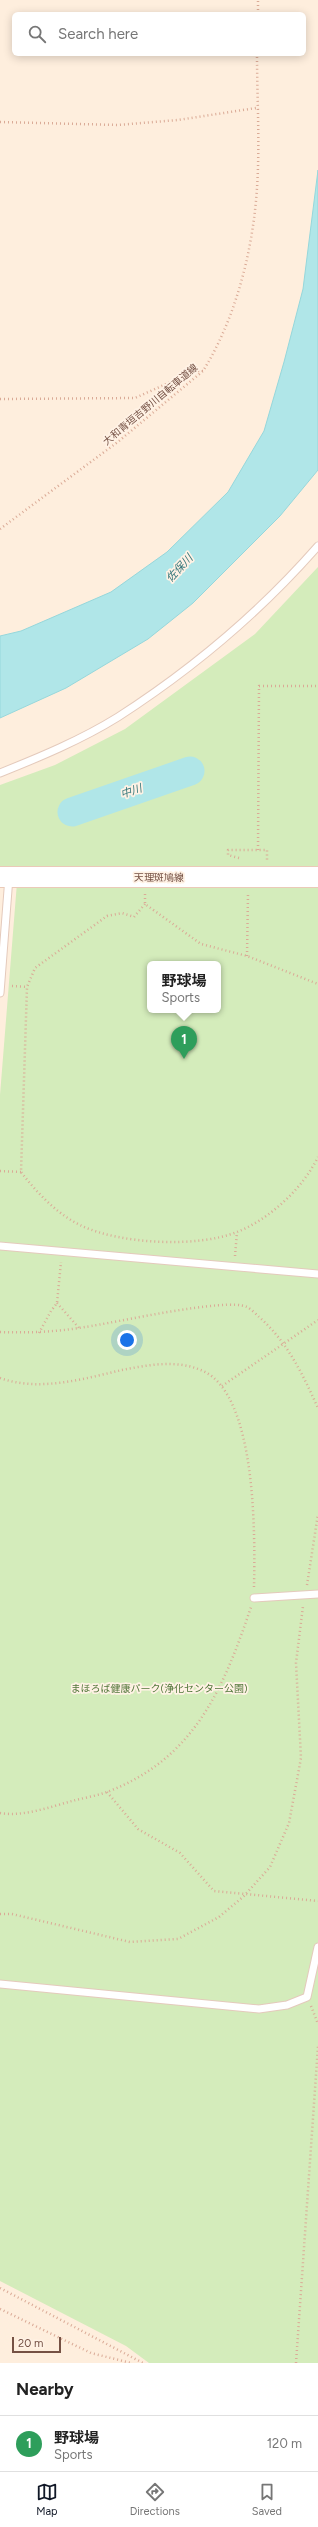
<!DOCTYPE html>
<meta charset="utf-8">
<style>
body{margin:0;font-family:Figtree,"Noto Sans JP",sans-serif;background:#f6f6f6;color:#222}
.scale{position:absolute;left:12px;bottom:10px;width:49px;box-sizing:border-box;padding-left:4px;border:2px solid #755144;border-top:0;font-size:11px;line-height:14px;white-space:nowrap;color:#755144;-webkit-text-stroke:3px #fff2e5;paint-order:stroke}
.you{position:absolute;left:127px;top:1340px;width:14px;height:14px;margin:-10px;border:3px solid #fff;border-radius:50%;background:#1a73e8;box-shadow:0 0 0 6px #1a73e833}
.badge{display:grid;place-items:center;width:26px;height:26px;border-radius:50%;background:#111827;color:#fff;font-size:13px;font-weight:700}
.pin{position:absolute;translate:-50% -33px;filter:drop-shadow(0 1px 2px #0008)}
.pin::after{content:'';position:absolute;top:21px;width:14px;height:12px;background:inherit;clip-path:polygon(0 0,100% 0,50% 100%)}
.popup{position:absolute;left:147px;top:961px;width:74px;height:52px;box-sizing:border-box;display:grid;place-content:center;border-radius:6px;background:#fff;filter:drop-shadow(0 1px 3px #0005);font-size:13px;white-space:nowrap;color:#767676}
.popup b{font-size:15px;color:#222}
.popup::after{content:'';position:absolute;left:50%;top:100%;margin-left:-8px;border:8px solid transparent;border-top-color:#fff}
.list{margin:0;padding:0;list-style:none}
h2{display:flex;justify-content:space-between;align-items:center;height:52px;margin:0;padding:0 16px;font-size:17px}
h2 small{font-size:13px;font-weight:400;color:#767676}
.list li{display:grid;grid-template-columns:26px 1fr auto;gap:12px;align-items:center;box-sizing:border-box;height:56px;padding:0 16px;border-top:1px solid #e0e0e0}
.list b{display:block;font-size:15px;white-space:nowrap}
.list p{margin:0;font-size:13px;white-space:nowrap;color:#767676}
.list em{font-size:13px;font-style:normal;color:#767676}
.icon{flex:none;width:22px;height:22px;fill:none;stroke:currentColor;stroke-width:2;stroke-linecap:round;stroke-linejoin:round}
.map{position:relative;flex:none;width:318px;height:2363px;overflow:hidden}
.search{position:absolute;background:#fff;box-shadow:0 2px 10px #0003;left:12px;right:12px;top:12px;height:44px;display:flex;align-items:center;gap:10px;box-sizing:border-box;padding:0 14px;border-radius:6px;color:#767676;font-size:15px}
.sheet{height:108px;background:#fff}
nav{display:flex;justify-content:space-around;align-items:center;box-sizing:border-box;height:56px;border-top:1px solid #e0e0e0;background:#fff;font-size:11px;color:#767676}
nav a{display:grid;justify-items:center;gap:2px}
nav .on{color:#111827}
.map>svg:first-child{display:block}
.green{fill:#d4ecbb;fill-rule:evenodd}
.water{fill:#b0e6e8;stroke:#96d7db}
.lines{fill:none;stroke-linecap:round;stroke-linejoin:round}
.river{stroke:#b0e6e8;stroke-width:29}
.lane-casing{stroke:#e4cabc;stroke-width:9}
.secondary-casing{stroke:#eacab8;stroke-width:22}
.path{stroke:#daaa96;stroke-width:2.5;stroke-dasharray:1 3;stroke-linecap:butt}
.lane{stroke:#fff;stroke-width:7}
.secondary{stroke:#fff;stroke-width:20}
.labels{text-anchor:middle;stroke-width:3.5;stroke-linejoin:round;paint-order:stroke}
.street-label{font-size:10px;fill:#755144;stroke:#fff2e5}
.park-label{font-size:10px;fill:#517639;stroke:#fff2e5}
.water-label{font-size:11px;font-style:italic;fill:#37787c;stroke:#fff2e5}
</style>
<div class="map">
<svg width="318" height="2363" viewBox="0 0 318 2363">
<rect width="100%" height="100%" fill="#feeedd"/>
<path class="green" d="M318,567V2363H149L126,2346L0,2281V1095L18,870H0V785L55,765L125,729L255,634ZM150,964H218V1010H150Z"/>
<path class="water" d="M318,170V470L280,516L193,603L148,639L66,688L0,718V636L21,631L111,592L167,552L228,492L264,431L284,362L303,289Z"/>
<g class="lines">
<path class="river" d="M72,812L190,771"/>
<g class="lane-casing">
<path id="lane" d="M0,773C40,757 81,740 118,717C191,670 261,611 318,546
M0,993L9,877
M0,1246L318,1274
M254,1598L318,1594
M0,1984L259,2009L287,2005L307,1997L318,1947"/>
</g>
<g class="secondary-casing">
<path id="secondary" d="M0,877H318"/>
</g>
<path class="path" d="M258,14V0
M0,122L118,125L178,120L256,108
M0,399L135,398L195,371H203
M0,529L119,441L203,371C236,318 253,250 257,188C260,144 257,98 257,54
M258,850L259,686H318
M239,858L228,855V850H267V860
M145,894V904L201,944L247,956L318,984
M145,904L134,917L122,913L107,916L35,968L27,987L21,1172C37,1193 58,1215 82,1226C121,1244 197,1248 237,1232C270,1219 303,1188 318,1157
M247,956L248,894
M12,986L27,987
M0,1171L21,1172
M235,1256L237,1232
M57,1303L79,1328
M0,1332C29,1333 56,1332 85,1327C114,1323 227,1297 247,1307C251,1309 256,1314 259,1317C287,1341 303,1375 318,1408
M39,1333L51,1311L57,1303L61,1262
M0,1378C39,1392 83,1379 122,1370C148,1365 177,1359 203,1371C257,1395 255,1537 254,1587
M222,1386L318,1320
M307,1585L318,1514
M107,1792L138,1829L180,1853L214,1891L318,1901
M0,1813C23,1817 50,1807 72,1801C83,1798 96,1796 107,1792C194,1759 223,1690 251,1607
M0,1914H12L130,1942L178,1939L219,1917L244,1896L270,1867L289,1823L301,1758L296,1663L303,1606
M311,2006L318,2024
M0,2288L143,2363
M0,2309L91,2353L131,2363
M296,2363L318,2046"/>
<use href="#lane" class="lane"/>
<use href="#secondary" class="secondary"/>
</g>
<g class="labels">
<g class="street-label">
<text transform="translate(150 404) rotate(-40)" y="4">大和青垣吉野川自転車道線</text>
<text x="159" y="881">天理斑鳩線</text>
</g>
<g class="park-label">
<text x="159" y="1692">まほろば健康パーク(浄化センター公園)</text>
</g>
<g class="water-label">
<text transform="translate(179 568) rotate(-47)" y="4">佐保川</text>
<text transform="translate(131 791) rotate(-19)" y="4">中川</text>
</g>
</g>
</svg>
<div class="scale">20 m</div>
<div class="you"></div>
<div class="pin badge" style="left:184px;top:1059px;background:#2e9e5b">1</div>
<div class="popup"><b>野球場</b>Sports</div>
<div class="search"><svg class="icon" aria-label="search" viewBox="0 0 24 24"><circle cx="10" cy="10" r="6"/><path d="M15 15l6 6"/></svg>Search here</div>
</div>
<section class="sheet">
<h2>Nearby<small></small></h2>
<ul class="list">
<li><span class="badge" style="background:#2e9e5b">1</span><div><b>野球場</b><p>Sports</p></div><em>120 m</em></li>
</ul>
</section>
<nav>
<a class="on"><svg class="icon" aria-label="map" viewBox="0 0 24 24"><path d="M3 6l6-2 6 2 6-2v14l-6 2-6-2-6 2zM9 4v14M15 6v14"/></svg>Map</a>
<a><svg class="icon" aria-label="directions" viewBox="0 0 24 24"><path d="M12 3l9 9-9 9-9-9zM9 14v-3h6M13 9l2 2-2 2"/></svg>Directions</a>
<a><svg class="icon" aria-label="saved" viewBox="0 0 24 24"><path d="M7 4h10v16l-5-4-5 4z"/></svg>Saved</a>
</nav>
